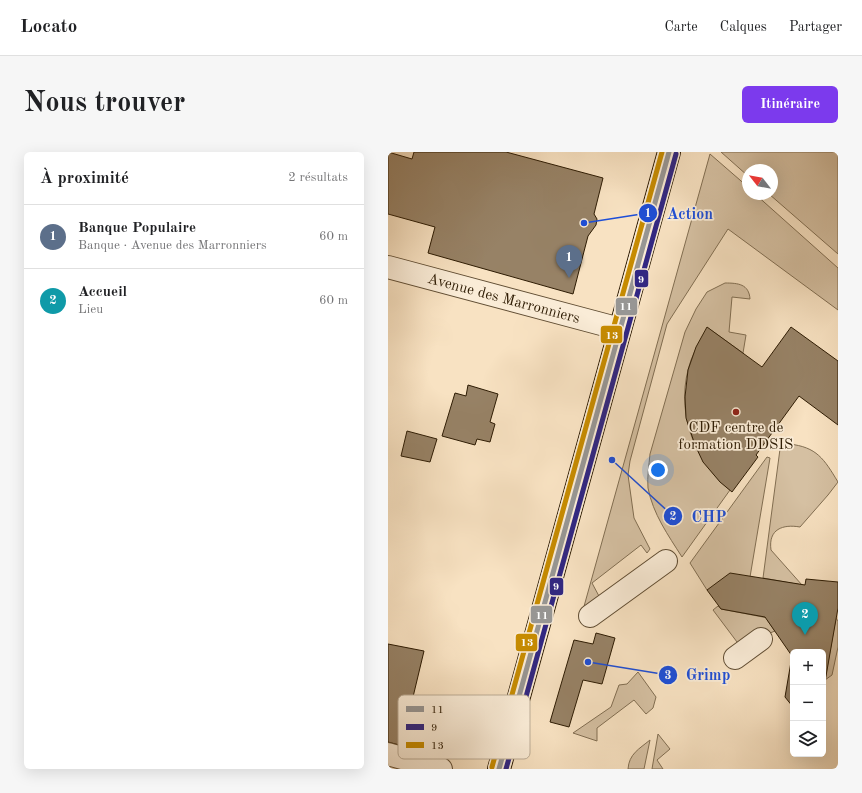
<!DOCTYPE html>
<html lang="fr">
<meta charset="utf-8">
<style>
body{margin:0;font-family:"Old Standard TT",serif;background:#f6f6f6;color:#202124}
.controls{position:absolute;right:12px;bottom:12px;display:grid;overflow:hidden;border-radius:6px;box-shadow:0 4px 16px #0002}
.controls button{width:36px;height:36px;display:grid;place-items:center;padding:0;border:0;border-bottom:1px solid #e0e0e0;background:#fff;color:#202124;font:20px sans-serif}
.compass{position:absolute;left:354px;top:12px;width:36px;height:36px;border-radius:50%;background:#fff;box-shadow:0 4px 16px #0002;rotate:301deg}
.you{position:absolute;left:270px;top:318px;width:14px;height:14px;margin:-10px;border:3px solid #fff;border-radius:50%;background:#1a73e8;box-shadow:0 0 0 6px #1a73e833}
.badge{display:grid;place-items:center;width:26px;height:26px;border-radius:50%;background:#7c3aed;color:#fff;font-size:13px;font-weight:700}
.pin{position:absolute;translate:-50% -33px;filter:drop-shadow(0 1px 2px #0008)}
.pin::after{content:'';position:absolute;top:21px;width:14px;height:12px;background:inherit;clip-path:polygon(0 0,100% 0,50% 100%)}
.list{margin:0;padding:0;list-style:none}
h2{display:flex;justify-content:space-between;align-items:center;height:52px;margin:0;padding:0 16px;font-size:17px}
h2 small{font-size:13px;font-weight:400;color:#757577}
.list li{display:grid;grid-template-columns:26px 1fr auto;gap:12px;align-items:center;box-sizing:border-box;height:64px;padding:0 16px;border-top:1px solid #e0e0e0}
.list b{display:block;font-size:15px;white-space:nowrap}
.list p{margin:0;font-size:13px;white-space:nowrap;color:#757577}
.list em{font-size:13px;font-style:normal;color:#757577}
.icon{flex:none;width:22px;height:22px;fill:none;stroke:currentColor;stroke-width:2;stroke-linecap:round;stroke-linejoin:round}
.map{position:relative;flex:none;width:450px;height:617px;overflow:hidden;border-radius:6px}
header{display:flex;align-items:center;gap:24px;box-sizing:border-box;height:56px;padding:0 20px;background:#fff;border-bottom:1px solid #e0e0e0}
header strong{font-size:19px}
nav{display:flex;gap:22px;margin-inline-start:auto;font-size:14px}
.intro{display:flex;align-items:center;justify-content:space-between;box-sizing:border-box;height:96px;padding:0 24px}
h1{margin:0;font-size:28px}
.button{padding:10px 18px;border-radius:6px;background:#7c3aed;color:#fff;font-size:14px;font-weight:700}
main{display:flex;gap:24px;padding:0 24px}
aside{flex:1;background:#fff;border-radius:6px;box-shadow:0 4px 16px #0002}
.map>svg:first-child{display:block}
.green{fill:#d5c0a2;stroke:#816e52}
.building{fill:#978266;stroke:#2d1b03}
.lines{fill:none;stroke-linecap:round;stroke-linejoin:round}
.minor-casing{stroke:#604d33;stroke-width:24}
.major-casing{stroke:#2d1b03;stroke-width:24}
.minor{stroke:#faecd7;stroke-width:22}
.major{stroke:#f8e2c2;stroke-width:22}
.bus-1-casing{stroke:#faecd7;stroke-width:8}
.bus-2-casing{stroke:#faecd7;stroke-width:8}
.bus-3-casing{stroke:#faecd7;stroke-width:8}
.bus-1{stroke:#979694;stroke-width:5}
.bus-2{stroke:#312783;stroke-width:5}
.bus-3{stroke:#c68b01;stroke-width:5}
.poi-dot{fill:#8f2418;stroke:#faecd7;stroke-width:1.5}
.labels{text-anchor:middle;stroke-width:3.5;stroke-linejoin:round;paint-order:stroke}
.street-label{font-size:15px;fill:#2d1b03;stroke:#faecd7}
.poi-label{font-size:15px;fill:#2d1b03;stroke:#faecd7}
.key{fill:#faecd7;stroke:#bcad97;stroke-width:1}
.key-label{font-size:11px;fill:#2d1b03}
.leader{fill:none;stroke:#1d4ed8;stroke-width:1.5}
.callout-dot{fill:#1d4ed8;stroke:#faecd7;stroke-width:1.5}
.mark-label{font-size:12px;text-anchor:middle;font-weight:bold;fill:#fff}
.callout-label{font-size:16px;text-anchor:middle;font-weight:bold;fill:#1d4ed8;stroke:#faecd7;stroke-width:3.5;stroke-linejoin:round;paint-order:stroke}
.line-badge{stroke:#faecd7;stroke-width:1.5}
.badge-label{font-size:11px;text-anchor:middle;font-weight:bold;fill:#fff}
</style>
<header>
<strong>Locato</strong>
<nav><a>Carte</a><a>Calques</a><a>Partager</a></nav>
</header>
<div class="intro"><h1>Nous trouver</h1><a class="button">Itinéraire</a></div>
<main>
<aside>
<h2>À proximité<small>2 résultats</small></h2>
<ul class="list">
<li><span class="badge" style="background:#5c6f8a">1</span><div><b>Banque Populaire</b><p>Banque · Avenue des Marronniers</p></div><em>60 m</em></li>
<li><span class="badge" style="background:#0f9aa8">2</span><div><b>Accueil</b><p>Lieu</p></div><em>60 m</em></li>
</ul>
</aside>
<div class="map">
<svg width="450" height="617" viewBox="0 0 450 617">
<rect width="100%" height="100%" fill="#f8e2c2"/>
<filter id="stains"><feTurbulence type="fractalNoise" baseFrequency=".005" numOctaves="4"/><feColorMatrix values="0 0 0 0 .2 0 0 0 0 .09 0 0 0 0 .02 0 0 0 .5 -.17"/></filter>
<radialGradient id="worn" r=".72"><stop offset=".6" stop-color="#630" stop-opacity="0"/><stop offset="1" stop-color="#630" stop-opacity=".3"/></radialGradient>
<path class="green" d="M333,0H450V102L381,42H384V18H360V24Z
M322,2L360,35V42H367L450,116V158L340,77L279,172L242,309L240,323L246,366L262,397L259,401L253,393L204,431L212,446L195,458Z
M337,131C350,131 361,132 362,147L344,145L341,180L358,183L355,201L320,176C314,187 307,197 303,208C286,256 304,307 342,338L294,405C280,383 265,362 260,336C259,325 261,313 262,302L297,180L308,157L319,140Z
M401,292C429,295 436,307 450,330L440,343L412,375C395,372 380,377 383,398L414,433L375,426L392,297Z
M379,305L382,306L362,425L319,438L302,411Z
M437,451L450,469V495L444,523L437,528L447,471L435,453Z
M330,454L333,457L380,466V469L387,479L382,481L374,477L352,494L325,458Z
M250,520L268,545L265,556L258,562L246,548L209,576V589L185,581L223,555L231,533L239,532Z
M270,582L282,597L269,608L275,617H264Z
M262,588L256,617H240C241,602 251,597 262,588Z"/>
<path class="building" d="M0,0L24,7L26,0H118L215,26L206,62L209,67L208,73L200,84L185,142L40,101L47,75L0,62Z
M319,175L374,215L403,175L450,209V273L411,244L368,303L370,305L344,340L332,330L315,310L307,293L298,266L297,245L300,218L308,195Z
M80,233L110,242L102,270L107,272L102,290L89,287L87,293L54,284L67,241L78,244Z
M19,279L49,287L42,310L13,304Z
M342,421L417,433L418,427L450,430V456L435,541V500H405V555L397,545L404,504L377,465L333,457L319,438Z
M208,481L227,486L214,532L195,528L181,575L162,570L186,488L205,492Z
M0,492L36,499L25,545L71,558L57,605L0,590Z"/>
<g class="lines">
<g class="minor-casing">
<g id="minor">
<path id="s1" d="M0,115L232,177"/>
<path d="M202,464L278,409"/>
<path d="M347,506L373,487"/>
<path d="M0,602L53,617"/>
</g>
</g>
<g class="major-casing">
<path id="major" d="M111,617L281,0"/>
</g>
<use href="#minor" class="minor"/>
<use href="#major" class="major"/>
<g class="bus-1-casing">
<path id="bus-1" d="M111,617L281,0"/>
</g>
<g class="bus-2-casing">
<path id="bus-2" d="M118,617L288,2"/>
</g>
<g class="bus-3-casing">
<path id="bus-3" d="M104,615L274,0"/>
</g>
<use href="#bus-1" class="bus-1"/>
<use href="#bus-2" class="bus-2"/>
<use href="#bus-3" class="bus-3"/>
</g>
<circle class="poi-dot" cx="348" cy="260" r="4"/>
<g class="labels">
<g class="street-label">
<text dy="5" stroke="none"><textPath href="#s1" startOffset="120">Avenue des Marronniers</textPath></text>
</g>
<g class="poi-label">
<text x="348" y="280">CDF centre de<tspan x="348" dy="17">formation DDSIS</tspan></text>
</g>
</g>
<rect x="10" y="543" width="132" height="64" rx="6" class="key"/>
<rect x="18" y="554" width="18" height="6" fill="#979694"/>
<rect x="18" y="572" width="18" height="6" fill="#312783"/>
<rect x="18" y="590" width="18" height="6" fill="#c68b01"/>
<g class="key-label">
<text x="43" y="561">11</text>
<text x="43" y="579">9</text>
<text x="43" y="597">13</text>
</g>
<path class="leader" d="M196 71L260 61M224 308L285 364M200 510L280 523"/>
<g class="callout-dot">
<circle cx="196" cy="71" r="4"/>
<circle cx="224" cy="308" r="4"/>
<circle cx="200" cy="510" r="4"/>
<circle cx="260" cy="61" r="10"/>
<circle cx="285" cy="364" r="10"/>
<circle cx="280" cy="523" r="10"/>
</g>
<g class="mark-label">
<text x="260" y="65">1</text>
<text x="285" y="368">2</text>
<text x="280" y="527">3</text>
</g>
<g class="callout-label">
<text x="302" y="67">Action</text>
<text x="321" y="370">CHP</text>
<text x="320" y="528">Grimp</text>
</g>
<g class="line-badge">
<rect x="246" y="117" width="15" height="19" rx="4" fill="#312783"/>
<rect x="227" y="145" width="23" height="19" rx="4" fill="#979694"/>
<rect x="212" y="173" width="23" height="19" rx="4" fill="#c68b01"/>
<rect x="161" y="425" width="15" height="19" rx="4" fill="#312783"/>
<rect x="142" y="453" width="23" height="19" rx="4" fill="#979694"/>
<rect x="127" y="481" width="23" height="19" rx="4" fill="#c68b01"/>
</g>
<g class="badge-label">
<text x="253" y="131">9</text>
<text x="238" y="158">11</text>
<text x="224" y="187">13</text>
<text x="168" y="438">9</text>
<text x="154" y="467">11</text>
<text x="139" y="494">13</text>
</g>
<rect width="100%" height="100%" filter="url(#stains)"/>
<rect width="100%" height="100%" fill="url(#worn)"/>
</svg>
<div class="controls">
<button>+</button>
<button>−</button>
<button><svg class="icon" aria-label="layers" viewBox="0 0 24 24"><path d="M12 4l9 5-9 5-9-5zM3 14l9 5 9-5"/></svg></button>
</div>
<svg class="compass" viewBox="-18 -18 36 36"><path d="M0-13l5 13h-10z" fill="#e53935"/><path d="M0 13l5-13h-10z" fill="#757577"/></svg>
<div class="you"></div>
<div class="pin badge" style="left:181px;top:126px;background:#5c6f8a">1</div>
<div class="pin badge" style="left:417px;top:483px;background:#0f9aa8">2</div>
</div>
</main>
